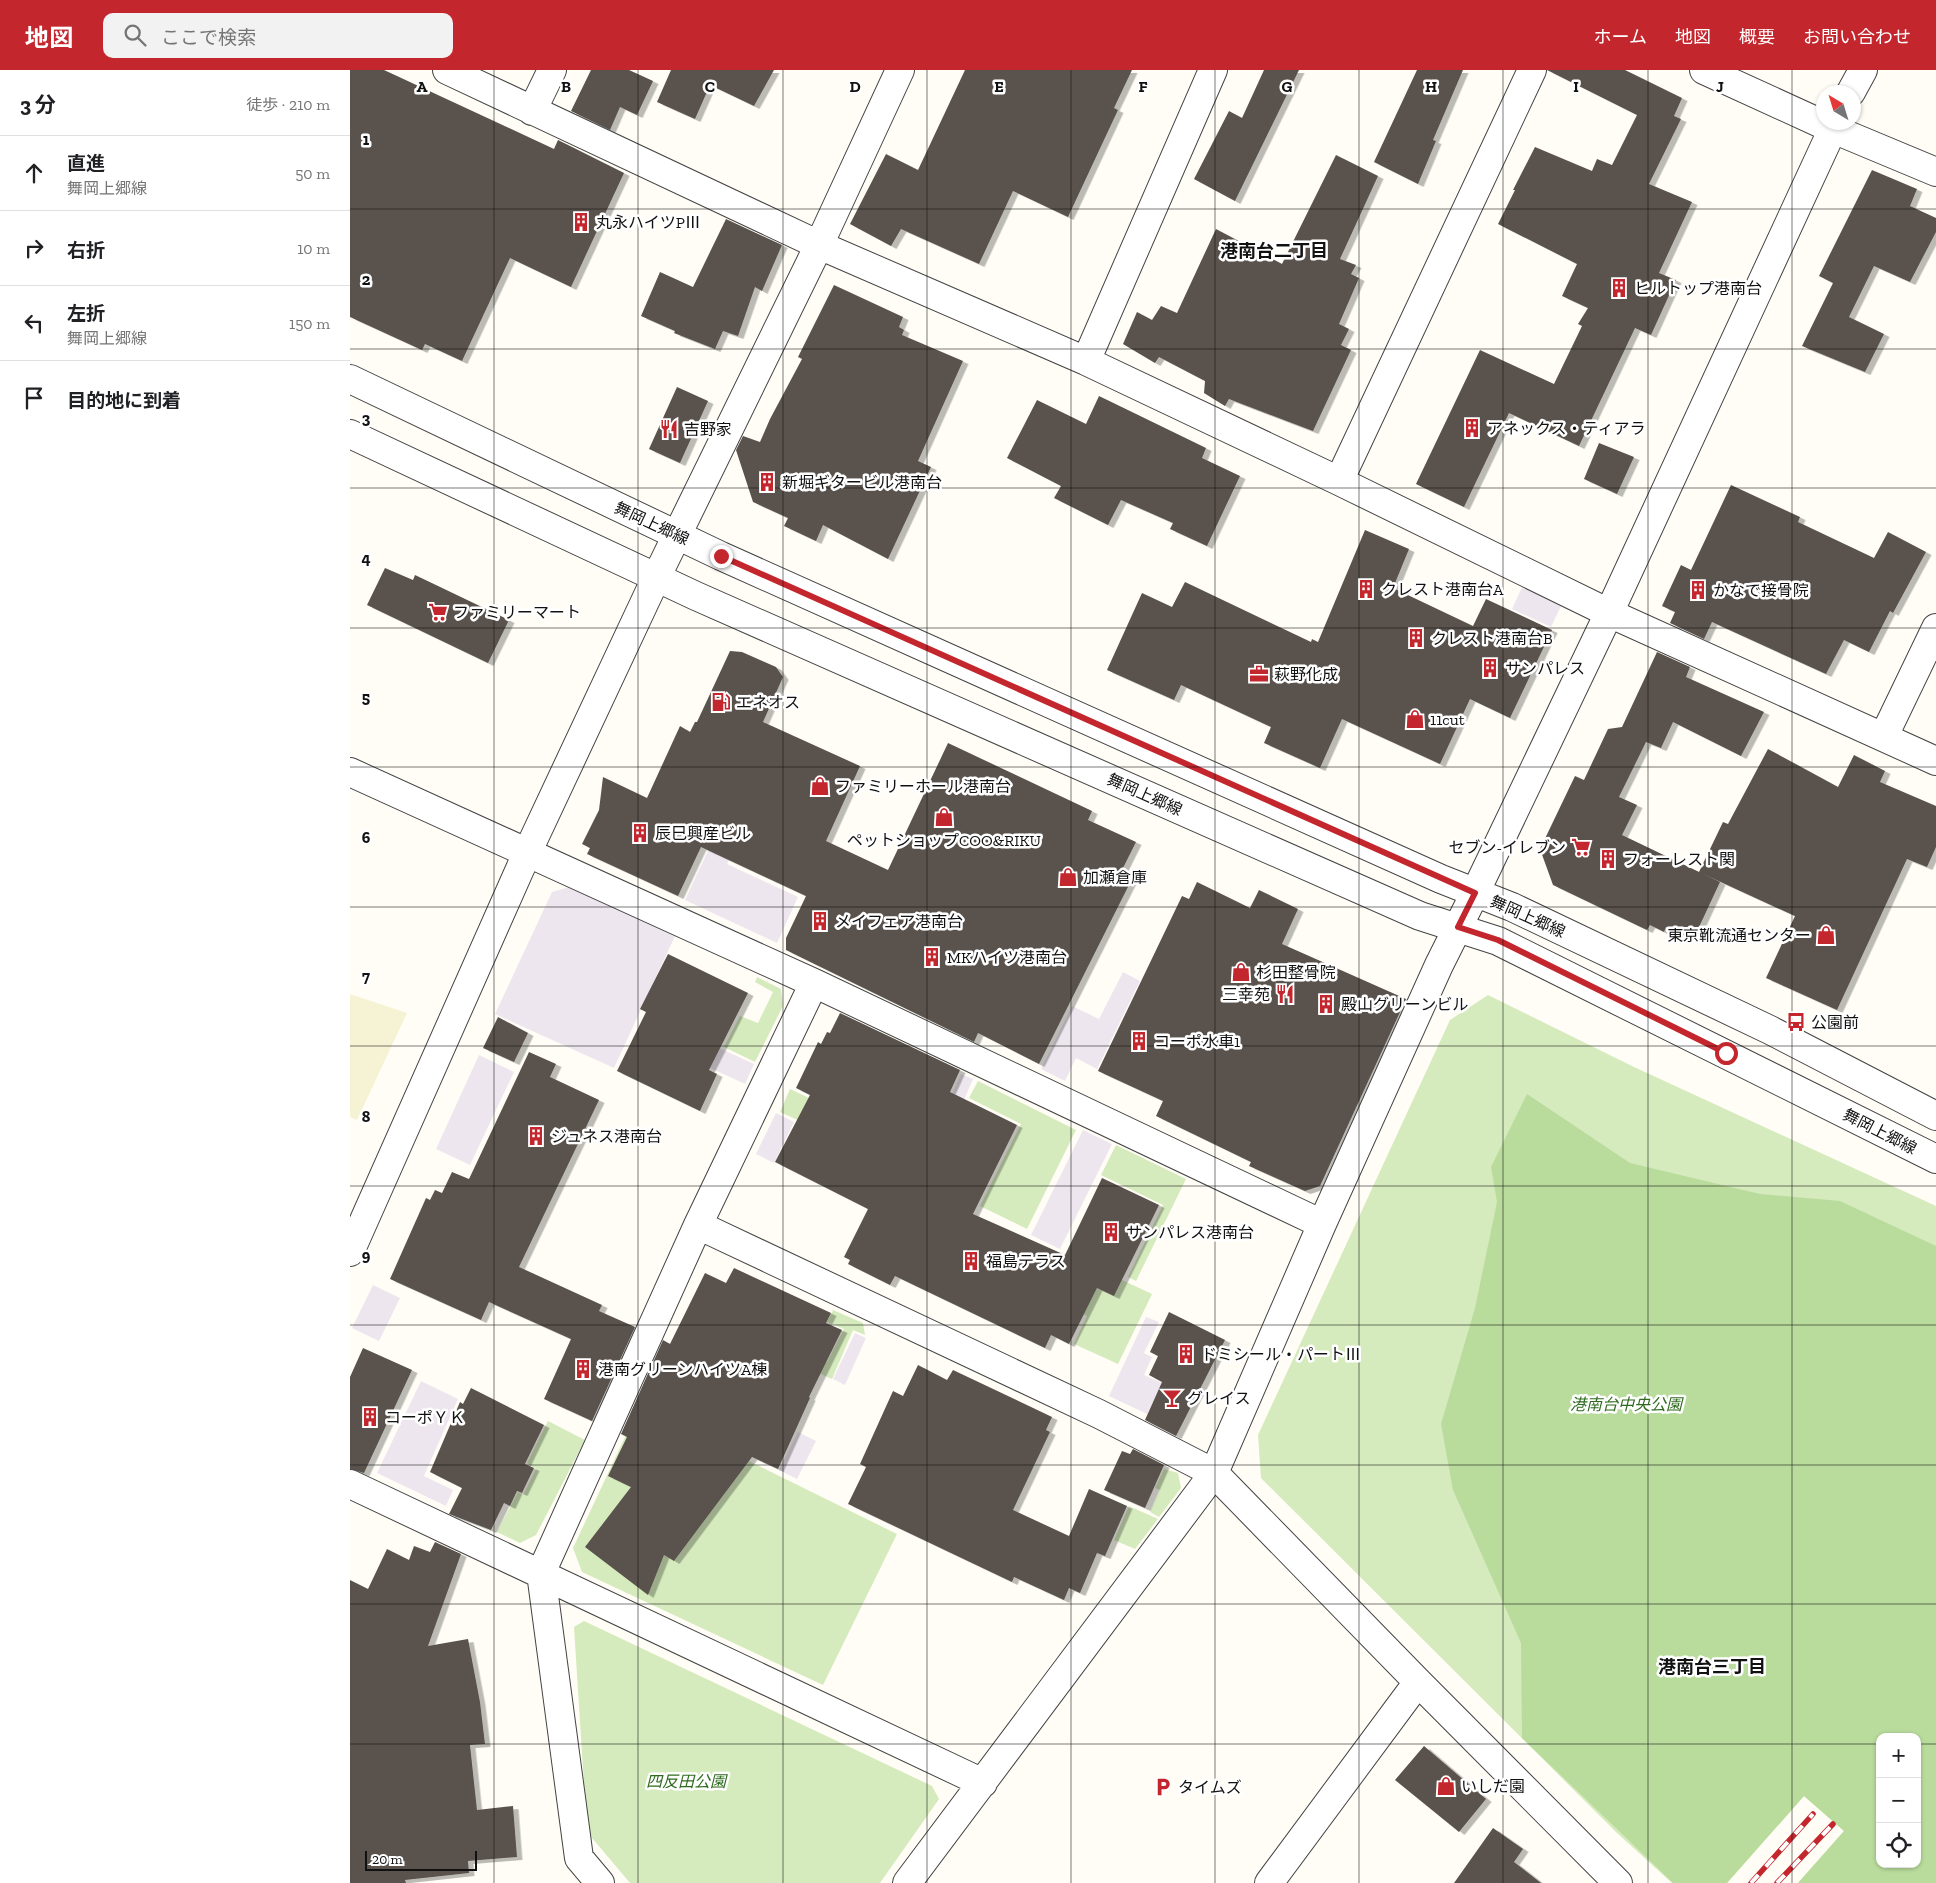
<!DOCTYPE html>
<html lang="ja">
<meta charset="utf-8">
<style>
body{margin:0;font-family:"Zilla Slab","Noto Sans JP",serif;background:#f2f2f2;color:#202124}
.controls{position:absolute;right:15px;bottom:15px;display:grid;overflow:hidden;border-radius:10px;box-shadow:0 1px 4px #0004}
.controls button{width:45px;height:45px;display:grid;place-items:center;padding:0;border:0;border-bottom:1px solid #e0e0e0;background:#fff;color:#202124;font:25px sans-serif}
.compass{position:absolute;left:1466px;top:15px;width:45px;height:45px;border-radius:50%;background:#fff;box-shadow:0 1px 4px #0004;rotate:322deg}
.scale{position:absolute;left:15px;bottom:12px;width:112px;box-sizing:border-box;padding-left:5px;border:2px solid #111;border-top:0;font-size:14px;line-height:18px;white-space:nowrap;color:#111;-webkit-text-stroke:4px #fff;paint-order:stroke}
.stop{position:absolute;width:15px;height:15px;margin:-11px;border:4px solid #c4262e;border-radius:50%;background:#fff}
.stop.end{background:#c4262e;border-color:#fff;box-shadow:0 1px 5px #0008}
.list{margin:0;padding:0;list-style:none}
h2{display:flex;justify-content:space-between;align-items:center;height:65px;margin:0;padding:0 20px;font-size:21px}
h2 small{font-size:16px;font-weight:400;color:#757577}
.list li{display:grid;grid-template-columns:32px 1fr auto;gap:15px;align-items:center;box-sizing:border-box;height:75px;padding:0 20px;border-top:1px solid #e0e0e0}
.list b{display:block;font-size:19px;white-space:nowrap}
.list p{margin:0;font-size:16px;white-space:nowrap;color:#757577}
.list em{font-size:16px;font-style:normal;color:#757577}
.icon{flex:none;width:28px;height:28px;fill:none;stroke:currentColor;stroke-width:2;stroke-linecap:round;stroke-linejoin:round}
.map{position:relative;flex:none;width:1586px;height:1813px;overflow:hidden}
header{display:flex;align-items:center;gap:30px;box-sizing:border-box;height:70px;padding:0 25px;background:#c4262e;color:#fff}
header strong{font-size:24px}
nav{display:flex;gap:28px;margin-inline-start:auto;font-size:18px}
.search{width:350px;height:45px;background:#f2f2f2;display:flex;align-items:center;gap:12px;box-sizing:border-box;padding:0 18px;border-radius:10px;color:#757577;font-size:19px}
main{display:flex}
aside{flex:1;background:#fff}
.map>svg:first-child{display:block}
.industrial{fill:#eee6ef}
.farmland{fill:#f6f3d4}
.green{fill:#d5ebbd;fill-rule:evenodd}
.forest{fill:#b9dc9c;fill-rule:evenodd}
.building{fill:#5a524d;filter:url(#shadow)}
.lines{fill:none;stroke-linecap:round;stroke-linejoin:round}
.minor-casing{stroke:#444;stroke-width:30}
.tertiary-casing{stroke:#444;stroke-width:30}
.minor{stroke:#fff;stroke-width:28}
.tertiary{stroke:#fff;stroke-width:28}
.rail-casing{stroke:#c4262e;stroke-width:5.5}
.rail{stroke:#fff;stroke-width:4;stroke-dasharray:11;stroke-linecap:butt}
.route{stroke:#c4262e;stroke-width:6}
.grid{fill:none;stroke:#111;stroke-width:1;stroke-opacity:0.55}
.labels{text-anchor:middle;stroke-width:5;stroke-linejoin:round;paint-order:stroke}
.poi-label{font-size:16px;fill:#111;stroke:#fff;text-anchor:start}
.street-label{font-size:16px;fill:#111;stroke:#fff}
.park-label{font-size:16px;font-style:italic;fill:#2f6b1f;stroke:#fff}
.neighbourhood-label{font-size:18px;font-weight:bold;fill:#111;stroke:#fff}
.grid-label{font-size:16px;text-anchor:middle;font-weight:bold;fill:#111;stroke:#fff;stroke-width:5;stroke-linejoin:round;paint-order:stroke}
</style>
<header>
<strong>地図</strong>
<div class="search"><svg class="icon" aria-label="search" viewBox="0 0 24 24"><circle cx="10" cy="10" r="6"/><path d="M15 15l6 6"/></svg>ここで検索</div>
<nav><a>ホーム</a><a>地図</a><a>概要</a><a>お問い合わせ</a></nav>
</header>
<main>
<aside>
<h2>3 分<small>徒歩 · 210 m</small></h2>
<ul class="list">
<li><svg class="icon" aria-label="ahead" viewBox="0 0 24 24"><path d="M12 20V5M6 11l6-6 6 6"/></svg><div><b>直進</b><p>舞岡上郷線</p></div><em>50 m</em></li>
<li><svg class="icon" aria-label="right" viewBox="0 0 24 24"><path d="M7 20v-9h11M14 6l5 5-5 5"/></svg><div><b>右折</b></div><em>10 m</em></li>
<li><svg class="icon" aria-label="left" viewBox="0 0 24 24"><path d="M17 20v-9H6M10 6l-5 5 5 5"/></svg><div><b>左折</b><p>舞岡上郷線</p></div><em>150 m</em></li>
<li><svg class="icon" aria-label="arrive" viewBox="0 0 24 24"><path d="M6 21V4h12l-3 4 3 4H6"/></svg><div><b>目的地に到着</b></div></li>
</ul>
</aside>
<div class="map">
<svg width="1586" height="1813" viewBox="0 0 1586 1813">
<defs>
<filter id="shadow"><feDropShadow dx="5.5" dy="3" stdDeviation="0" flood-color="#0004"/></filter>
</defs>
<rect width="100%" height="100%" fill="#fffdf5"/>
<path class="industrial" d="M1172,517L1211,536L1201,557L1162,539Z
M369,757L390,767L377,794L448,827L427,873L335,830Z
M219,817L325,866L264,998L145,944L202,822Z
M773,902L790,911L747,999L726,988L715,1011L691,999L722,936L749,949Z
M296,944L404,994L395,1014L317,978Z
M129,985L164,1002L120,1095L86,1079Z
M611,1004L623,1009L597,1069L584,1064Z
M426,1043L444,1052L424,1093L406,1084Z
M733,1060L762,1074L710,1179L681,1165Z
M23,1215L50,1228L29,1271L2,1258Z
M796,1247L809,1252L794,1283L802,1287L794,1305L812,1313L797,1344L759,1326Z
M505,1263L516,1268L495,1315L483,1309Z
M71,1311L108,1329L74,1406L103,1420L96,1436L27,1403Z
M448,1362L466,1371L447,1409L429,1400Z"/>
<path class="farmland" d="M0,924L57,943L7,1050L0,1047Z"/>
<path class="green" d="M407,907L431,919L433,936L405,992L374,977L390,946L408,953L423,922L405,912Z
M1138,925L1284,997L1586,1136V1813H1448L1494,1761L1454,1726L1377,1813H1322L1267,1763L911,1408L908,1365L1100,950ZM1530,1667H1567V1794H1530Z
M628,1011L726,1060L677,1159L630,1136L671,1054L619,1028Z
M440,1019L489,1042L509,1078L430,1042Z
M766,1075L836,1109L786,1211L778,1207L813,1135L751,1105Z
M757,1203L802,1224L768,1294L724,1274L737,1246L725,1240Z
M483,1240L513,1253L515,1265L503,1260L482,1309L462,1300L467,1287L477,1292L494,1259L477,1252Z
M289,1337L547,1464L473,1615L232,1502L223,1478Z
M198,1351L235,1370L186,1465L170,1473L147,1462L168,1422L173,1425L186,1399L177,1393Z
M814,1399L828,1403L831,1418L809,1447L800,1442L810,1420L805,1418Z
M779,1436L808,1449L785,1479L764,1470Z
M234,1551L582,1716L589,1729L530,1813H280L237,1762L224,1557Z"/>
<path class="forest" d="M1177,1024L1280,1093L1410,1124L1490,1131L1586,1176V1813H1448L1494,1761L1454,1726L1377,1813H1323L1172,1668L1171,1573L1103,1420L1091,1354L1125,1238L1147,1132L1141,1097ZM1530,1667H1567V1794H1530Z"/>
<path class="building" d="M0,0H34L204,79L208,70L274,103L221,217L160,188L112,291L75,274L72,280L0,247Z
M241,0H279L303,11L287,45L270,37L260,60L221,41Z
M321,0H424L404,36L360,15L345,49L307,32Z
M615,0H782L764,38L768,40L718,147L663,121L629,194L551,159L541,176L500,154L536,84L568,100Z
M914,0H949L885,131L844,109L879,41L892,48Z
M1067,0H1113L1083,70L1086,71L1068,114L1024,92Z
M1197,0H1275L1332,28L1324,46L1331,49L1299,114L1342,132L1309,203L1326,210L1301,265L1285,258L1229,376L1159,343L1114,437L1066,414L1130,280L1204,314L1232,256L1228,254L1238,238L1212,226L1227,194L1148,154L1165,120H1163L1185,77L1242,101L1247,89L1262,95L1287,45Z
M986,85L1028,106L990,189L1006,195L1001,204L1009,208L989,254L999,259L991,275L1001,280L963,361L879,329L875,336L854,323L855,311L809,287L805,293L773,274L787,242L802,250L811,236L827,243L866,159L932,194Z
M1522,100L1567,119L1560,136L1586,148V162L1560,212L1524,196L1499,247L1534,264L1515,302L1452,276L1483,213L1469,206Z
M376,149L432,175L412,221L405,217L388,266L373,261L365,279L324,263L325,261L291,246L310,202L343,217Z
M484,215L553,247L549,257L554,260L552,265L613,291L568,391L581,397L538,489L473,455L466,471L434,456L438,448L403,432L386,380L393,366L410,372L420,349L452,289L448,287Z
M327,317L358,331L330,393L299,379Z
M749,326L856,378L852,388L890,406L857,476L820,459L823,453L771,430L758,455L704,428L711,416L657,388L687,330L736,354Z
M1249,373L1284,387L1267,424L1234,409Z
M1381,415L1450,447L1448,452L1524,488L1538,462L1576,482L1543,543L1540,541L1519,582L1494,570L1476,604L1362,552L1354,569L1320,553L1325,542L1312,536L1331,495L1341,500Z
M1015,460L1059,479L1043,518L1123,556L1136,529L1202,560L1160,648L1120,629L1090,694L992,649L970,698L914,673L921,657L831,615L824,630L757,600L792,523L822,537L835,512L961,572L962,569L968,572Z
M35,498L63,510L65,505L159,550L138,593L17,535Z
M380,581L392,582L426,597L433,607L413,652L510,696L476,771L538,800L598,673L742,741L738,750L786,772L772,800L784,805L689,994L628,963L624,972L436,880V868L456,826L351,777L328,826L237,784L240,778L232,774L249,740L253,707L297,728L330,656L340,662L345,652H347Z
M1307,582L1340,597L1336,607L1414,642L1391,686L1323,652L1311,678L1296,672L1269,727L1287,735L1272,765L1370,812L1343,870L1316,857L1314,862L1300,855L1297,860L1203,815L1190,779L1225,706L1234,710L1258,659L1272,657Z
M1418,679L1488,717L1504,685L1535,701L1530,712L1586,736V777L1577,797L1557,789L1487,940L1416,908L1445,846L1349,802L1373,752L1378,754Z
M847,812L900,838L909,820L948,839L932,874L1056,929L970,1116L955,1121L899,1096L901,1092L806,1046L813,1031L748,1001L832,826L839,829Z
M318,884L398,923L359,1000L367,1004L350,1041L267,1001L296,942L290,939Z
M490,943L610,1000L600,1022L667,1055L623,1144L715,1185L752,1108L809,1135L764,1226L747,1218L719,1274L701,1265L695,1278L545,1206L540,1215L498,1194L500,1190L494,1187L518,1139L425,1092L460,1025L446,1018L468,972L471,974L477,962L480,963Z
M148,947L178,963L164,992L133,978Z
M179,982L206,994L200,1007L249,1030L169,1197L252,1235L249,1241L285,1257L242,1351L194,1329L221,1269L139,1232L131,1250L40,1209L76,1128L80,1130L85,1120L92,1123L102,1102L119,1109Z
M384,1198L481,1243L476,1253L492,1260L459,1327L460,1328L428,1399L402,1387L324,1491L314,1485L298,1525L235,1477L281,1417L258,1406L277,1367L271,1364L313,1270L320,1274L355,1203L376,1213Z
M819,1242L875,1270L826,1366L795,1350L812,1312L799,1305L808,1286L800,1282Z
M13,1278L62,1300L14,1403L0,1399V1307Z
M568,1295L597,1310L603,1300L702,1347L696,1360L700,1362L663,1440L719,1466L739,1419L777,1436L755,1486L747,1483L730,1523L719,1518L714,1530L664,1507L662,1512L498,1434L516,1397L510,1394L543,1321L553,1326Z
M121,1318L194,1355L175,1394L184,1398L172,1423L167,1421L160,1436L154,1433L141,1460L99,1444L112,1418L80,1402L110,1332L113,1334Z
M783,1379L814,1395L795,1438L754,1420L772,1381L780,1384Z
M85,1472L111,1484L78,1576L118,1569L130,1632L135,1674L120,1675L127,1740L163,1736L167,1787L118,1791L119,1803L55,1810L56,1813H0V1510L18,1519L37,1479L59,1490L64,1476L80,1482Z
M1074,1676L1136,1729L1109,1762L1045,1710Z
M1143,1758L1173,1779L1164,1792L1191,1813H1104Z"/>
<g class="lines">
<g class="minor-casing">
<path id="minor" d="M97,0L469,175L736,291L989,411L1259,543L1586,691
M1354,0L1483,59L1586,102
M182,41L202,0
M736,291L863,0
M989,411L1182,0
M1534,666L1586,558
M0,702L464,913L972,1154
M348,1155L749,1344L864,1403L1068,1612L1268,1813
M0,1182L178,781L306,508L469,175L550,0
M0,1414L633,1713
M250,1813L229,1788L191,1503L348,1155L464,913
M557,1813L864,1403L972,1154L1089,895L1125,823
M919,1813L1068,1612"/>
</g>
<g class="tertiary-casing">
<path id="tertiary" d="M1501,22L1513,0
M0,309L371,486L1091,809L1162,837L1420,960L1586,1046
M0,364L346,526L1070,846L1148,871L1586,1089
M1125,823L1259,543L1486,52"/>
</g>
<use href="#minor" class="minor"/>
<use href="#tertiary" class="tertiary"/>
<g class="rail-casing">
<path id="rail" d="M1401,1813L1463,1744
M1427,1813L1483,1754"/>
</g>
<use href="#rail" class="rail"/>
</g>
<g class="lines">
<path class="route" d="M371,486L1125,823L1108,857L1148,870L1376,983"/>
</g>
<path class="grid" d="M144,0V1813M288,0V1813M433,0V1813M577,0V1813M721,0V1813M865,0V1813M1009,0V1813M1153,0V1813M1298,0V1813M1442,0V1813M0,139H1586M0,279H1586M0,418H1586M0,558H1586M0,697H1586M0,837H1586M0,976H1586M0,1116H1586M0,1255H1586M0,1395H1586M0,1534H1586M0,1674H1530M1567,1674H1586"/>
<defs>
<g id="building-bare" transform="scale(1.5)"><path d="M-4-6H4V6H1V3H-1V6H-4ZM-2.5-4.3h1.7v1.8h-1.7ZM.8-4.3h1.7v1.8H.8ZM-2.5-1h1.7V.8h-1.7ZM.8-1h1.7V.8H.8Z" fill="#c4262e" stroke="#fff" stroke-width="2.5" paint-order="stroke"/></g>
<g id="restaurant-bare" transform="scale(1.5)"><path d="M-5-6h1v4h1v-4h1v4h1v-4h1v5L-1.5 .5V6h-2V.5L-5-1ZM5-6V6H3V1.5H1.5Q1.5-4 5-6Z" fill="#c4262e" stroke="#fff" stroke-width="2.5" paint-order="stroke"/></g>
<g id="supermarket-bare" transform="scale(1.5)"><path d="M-6-5.5h2.5l.6 2H6L4.5 2H-2.5L-4.4-4H-6ZM-1.5 3.2a1.3 1.3 0 1 0 .1 0ZM3 3.2a1.3 1.3 0 1 0 .1 0Z" fill="#c4262e" stroke="#fff" stroke-width="2.5" paint-order="stroke"/></g>
<g id="office-bare" transform="scale(1.5)"><path d="M-6-3h4V-5.5h4V-3h4V5H-6ZM-1-4.5V-3h2v-1.5ZM-6 0V1H6V0Z" fill="#c4262e" stroke="#fff" stroke-width="2.5" paint-order="stroke"/></g>
<g id="fuel-bare" transform="scale(1.5)"><path d="M-5.5-6h7V0h2V4h1.3V-2.5L3-4.5l.8-.8L6-3V5H2.5V1h-1V6h-7ZM-4.2-4.7v3.2H.2V-4.7Z" fill="#c4262e" stroke="#fff" stroke-width="2.5" paint-order="stroke"/></g>
<g id="shop-bare" transform="scale(1.5)"><path d="M-5-2.5h2.3a2.7 3.5 0 0 1 5.4 0H5L5.5 6h-11ZM-1.5-2.5h3a1.5 2.3 0 0 0-3 0Z" fill="#c4262e" stroke="#fff" stroke-width="2.5" paint-order="stroke"/></g>
<g id="bus-bare" transform="scale(1.5)"><path d="M-5-6H5V4H4V6H2V4H-2V6H-4V4H-5ZM-3.5-4V0h7V-4ZM-3.5 1.2v1.5H-2V1.2ZM2 1.2v1.5H3.5V1.2Z" fill="#c4262e" stroke="#fff" stroke-width="2.5" paint-order="stroke"/></g>
<g id="bar-bare" transform="scale(1.5)"><path d="M-6-5H6L.8 .8V4.5H3.5V6h-7V4.5H-.8V.8Z" fill="#c4262e" stroke="#fff" stroke-width="2.5" paint-order="stroke"/></g>
<g id="parking-bare" transform="scale(1.5)"><path d="M-3.5-5.5H1a3.5 3.5 0 0 1 0 7H-1V5.5H-3.5ZM-1-3.4V-.6H.8a1.4 1.4 0 0 0 0-2.8Z" fill="#c4262e" stroke="#fff" stroke-width="2.5" paint-order="stroke"/></g>
</defs>
<g fill-rule="evenodd">
<use href="#building-bare" x="231" y="152"/>
<use href="#building-bare" x="1269" y="218"/>
<use href="#building-bare" x="1122" y="358"/>
<use href="#restaurant-bare" x="319" y="359"/>
<use href="#building-bare" x="417" y="412"/>
<use href="#building-bare" x="1016" y="519"/>
<use href="#building-bare" x="1348" y="520"/>
<use href="#supermarket-bare" x="88" y="542"/>
<use href="#building-bare" x="1066" y="568"/>
<use href="#building-bare" x="1140" y="598"/>
<use href="#office-bare" x="909" y="604"/>
<use href="#fuel-bare" x="371" y="632"/>
<use href="#shop-bare" x="1065" y="649"/>
<use href="#shop-bare" x="470" y="716"/>
<use href="#shop-bare" x="594" y="747"/>
<use href="#building-bare" x="290" y="763"/>
<use href="#supermarket-bare" x="1231" y="777"/>
<use href="#building-bare" x="1258" y="789"/>
<use href="#shop-bare" x="718" y="807"/>
<use href="#building-bare" x="470" y="851"/>
<use href="#shop-bare" x="1476" y="865"/>
<use href="#building-bare" x="582" y="887"/>
<use href="#shop-bare" x="891" y="902"/>
<use href="#restaurant-bare" x="935" y="924"/>
<use href="#building-bare" x="976" y="934"/>
<use href="#bus-bare" x="1446" y="952"/>
<use href="#building-bare" x="789" y="971"/>
<use href="#building-bare" x="186" y="1066"/>
<use href="#building-bare" x="761" y="1162"/>
<use href="#building-bare" x="621" y="1191"/>
<use href="#building-bare" x="836" y="1284"/>
<use href="#building-bare" x="233" y="1299"/>
<use href="#bar-bare" x="822" y="1328"/>
<use href="#building-bare" x="20" y="1347"/>
<use href="#shop-bare" x="1096" y="1716"/>
<use href="#parking-bare" x="813" y="1717"/>
</g>
<g class="labels">
<g class="poi-label">
<text x="246" y="158">丸永ハイツPⅢ</text>
<text x="1284" y="224">ヒルトップ港南台</text>
<text x="1137" y="364">アネックス・ティアラ</text>
<text x="334" y="365">吉野家</text>
<text x="432" y="418">新堀ギタービル港南台</text>
<text x="1031" y="525">クレスト港南台A</text>
<text x="1363" y="526">かなで接骨院</text>
<text x="103" y="548">ファミリーマート</text>
<text x="1081" y="574">クレスト港南台B</text>
<text x="1155" y="604">サンパレス</text>
<text x="924" y="610">萩野化成</text>
<text x="386" y="638">エネオス</text>
<text x="1080" y="655">11cut</text>
<text x="485" y="722">ファミリーホール港南台</text>
<text x="305" y="769">辰巳興産ビル</text>
<text x="594" y="776" text-anchor="middle">ペットショップCOO&amp;RIKU</text>
<text x="1216" y="783" text-anchor="end">セブン-イレブン</text>
<text x="1273" y="795">フォーレスト関</text>
<text x="733" y="813">加瀬倉庫</text>
<text x="485" y="857">メイフェア港南台</text>
<text x="1461" y="871" text-anchor="end">東京靴流通センター</text>
<text x="597" y="893">MKハイツ港南台</text>
<text x="906" y="908">杉田整骨院</text>
<text x="920" y="930" text-anchor="end">三幸苑</text>
<text x="991" y="940">殿山グリーンビル</text>
<text x="1461" y="958">公園前</text>
<text x="804" y="977">コーポ水車1</text>
<text x="201" y="1072">ジュネス港南台</text>
<text x="776" y="1168">サンパレス港南台</text>
<text x="636" y="1197">福島テラス</text>
<text x="851" y="1290">ドミシール・パートⅢ</text>
<text x="248" y="1305">港南グリーンハイツA棟</text>
<text x="837" y="1334">グレイス</text>
<text x="35" y="1353">コーポＹＫ</text>
<text x="1111" y="1722">いしだ園</text>
<text x="828" y="1723">タイムズ</text>
</g>
<g class="street-label">
<text transform="translate(302 453) rotate(25)" y="6">舞岡上郷線</text>
<text transform="translate(795 724) rotate(24)" y="6">舞岡上郷線</text>
<text transform="translate(1178 846) rotate(24)" y="6">舞岡上郷線</text>
<text transform="translate(1530 1061) rotate(27)" y="6">舞岡上郷線</text>
</g>
<g class="park-label">
<text x="1276" y="1340">港南台中央公園</text>
<text x="336" y="1717">四反田公園</text>
</g>
<g class="neighbourhood-label">
<text x="924" y="187">港南台二丁目</text>
<text x="1362" y="1603">港南台三丁目</text>
</g>
</g>
<g class="grid-label">
<text x="72" y="22">A</text>
<text x="216" y="22">B</text>
<text x="360" y="22">C</text>
<text x="505" y="22">D</text>
<text x="649" y="22">E</text>
<text x="793" y="22">F</text>
<text x="937" y="22">G</text>
<text x="1081" y="22">H</text>
<text x="1226" y="22">I</text>
<text x="1370" y="22">J</text>
<text x="16" y="75">1</text>
<text x="16" y="215">2</text>
<text x="16" y="354">3</text>
<text x="16" y="494">4</text>
<text x="16" y="633">5</text>
<text x="16" y="773">6</text>
<text x="16" y="912">7</text>
<text x="16" y="1052">8</text>
<text x="16" y="1191">9</text>
</g>
</svg>
<div class="controls">
<button>+</button>
<button>−</button>
<button><svg class="icon" aria-label="locate" viewBox="0 0 24 24"><circle cx="12" cy="12" r="6"/><path d="M12 2v4M12 18v4M2 12h4M18 12h4"/></svg></button>
</div>
<svg class="compass" viewBox="-18 -18 36 36"><path d="M0-13l5 13h-10z" fill="#e53935"/><path d="M0 13l5-13h-10z" fill="#757577"/></svg>
<div class="scale">20 m</div>
<div class="stop" style="left:1376px;top:983px"></div>
<div class="stop end" style="left:371px;top:486px"></div>
</div>
</main>
